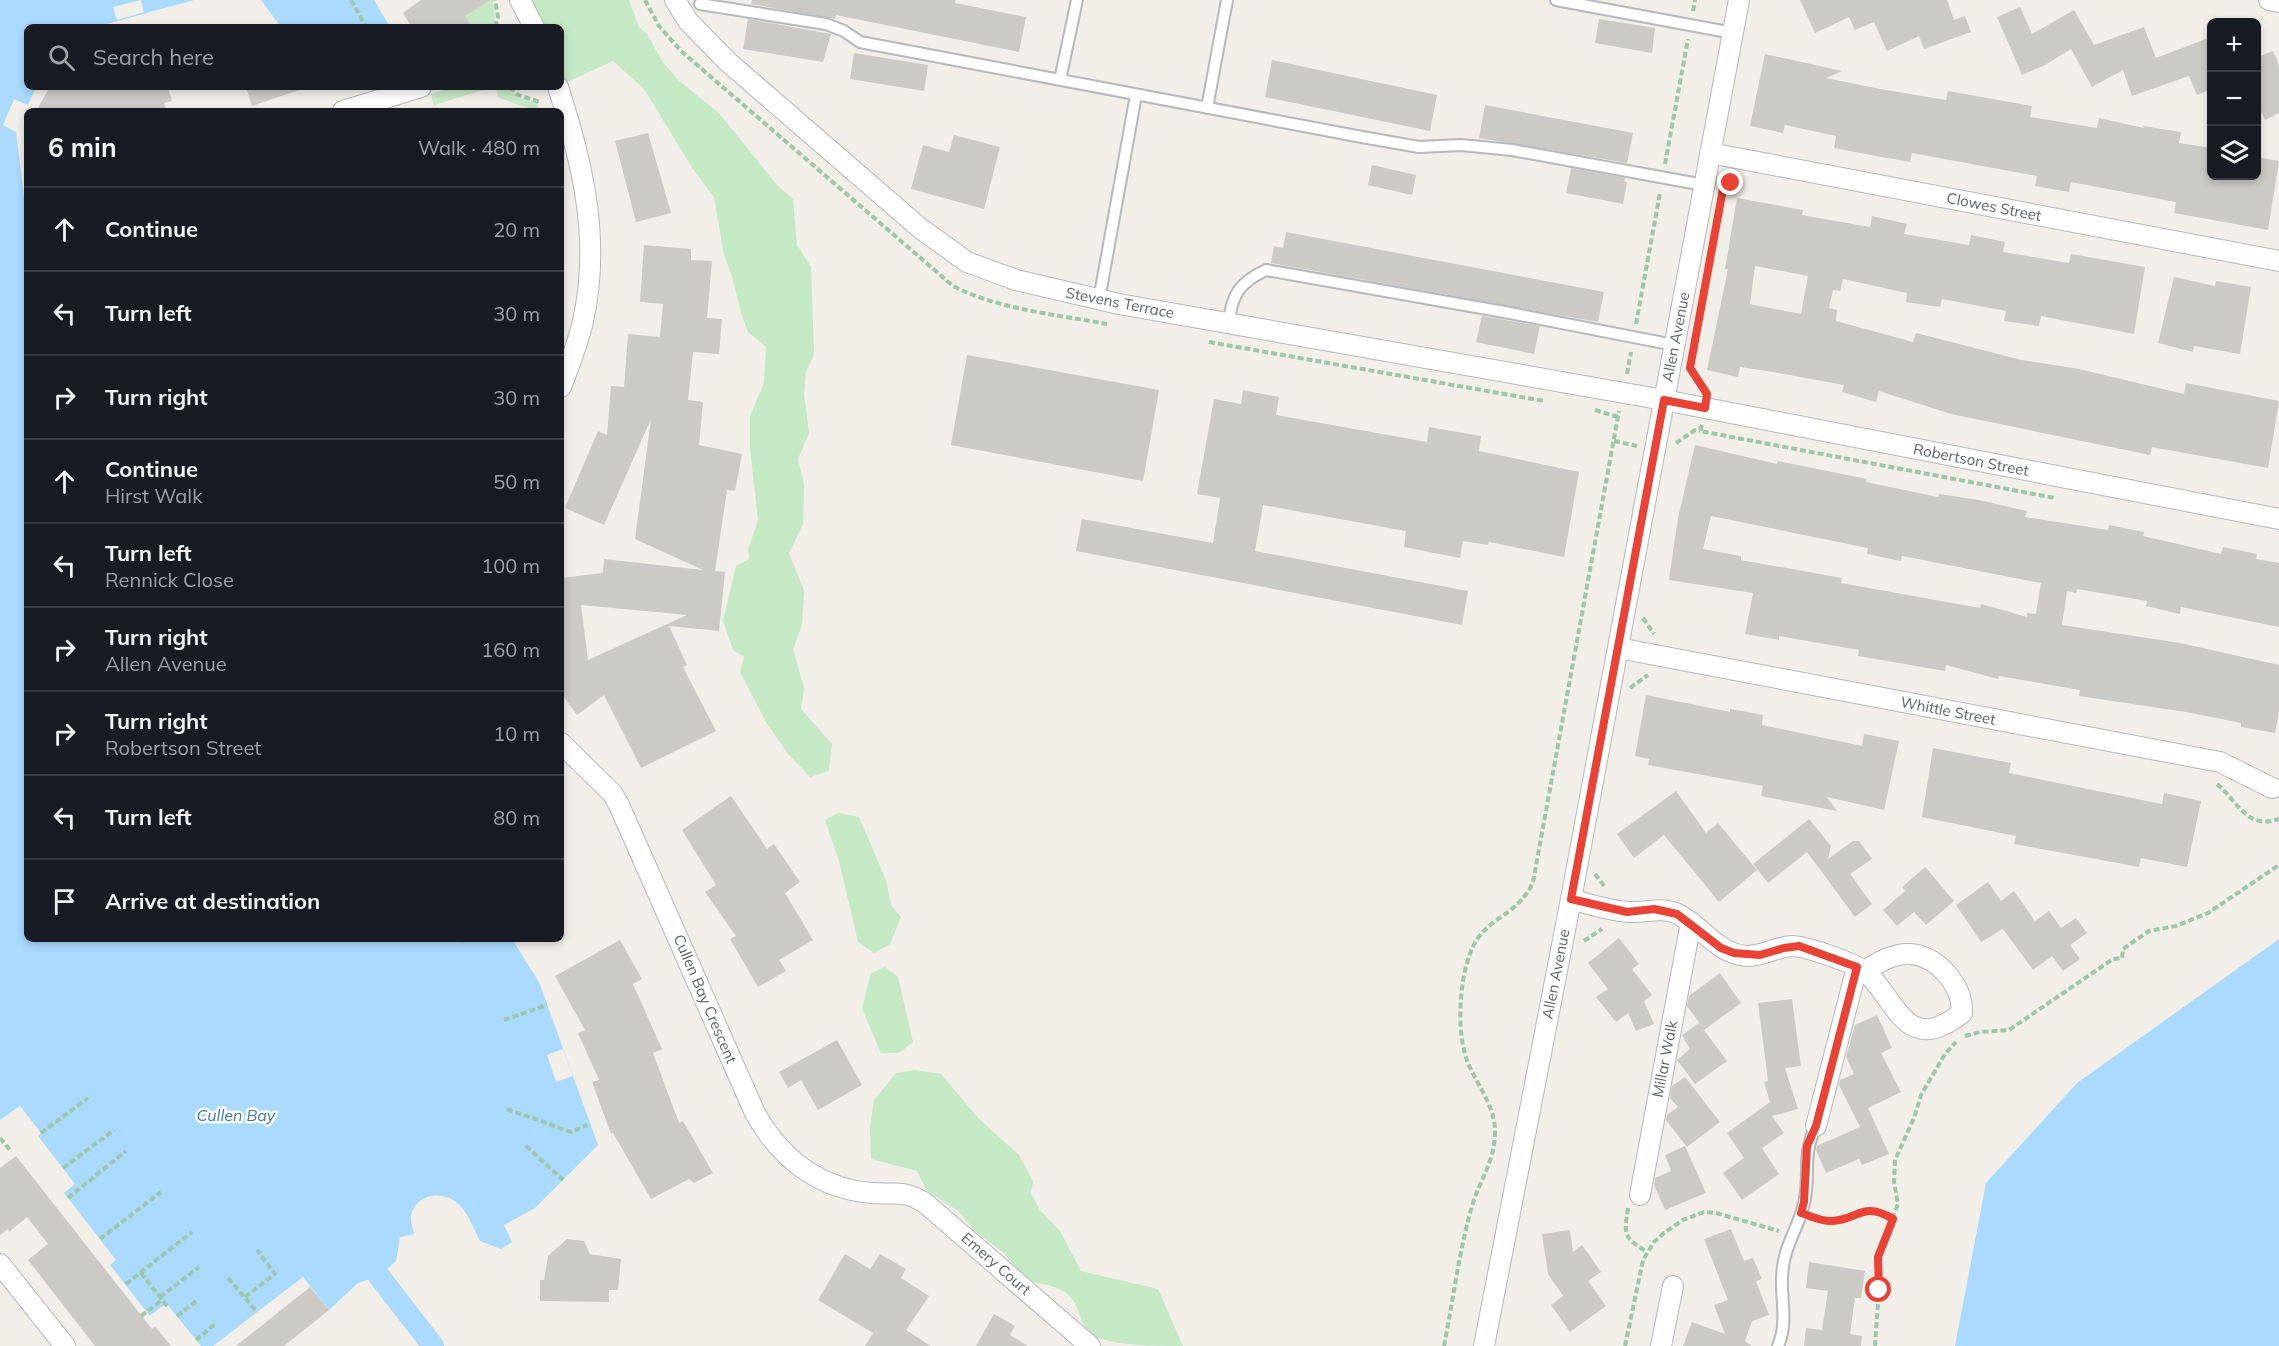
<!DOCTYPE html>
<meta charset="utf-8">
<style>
body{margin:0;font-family:Mulish,sans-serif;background:#242831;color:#f1f3f6}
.controls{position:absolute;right:18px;top:18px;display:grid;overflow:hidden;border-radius:9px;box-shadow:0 3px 9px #0003}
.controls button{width:54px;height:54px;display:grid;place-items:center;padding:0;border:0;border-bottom:2px solid #363941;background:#171b24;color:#f1f3f6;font:30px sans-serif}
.stop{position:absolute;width:18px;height:18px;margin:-14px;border:4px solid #ea4335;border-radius:50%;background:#fff}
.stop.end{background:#ea4335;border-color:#fff;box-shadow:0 2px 6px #0008}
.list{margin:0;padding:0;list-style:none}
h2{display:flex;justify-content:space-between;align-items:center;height:78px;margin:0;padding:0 24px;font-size:26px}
h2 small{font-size:20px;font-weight:400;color:#9ea1a6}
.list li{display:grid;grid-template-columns:39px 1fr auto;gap:18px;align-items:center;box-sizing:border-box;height:84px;padding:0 24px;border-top:2px solid #363941}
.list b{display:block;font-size:22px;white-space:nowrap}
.list p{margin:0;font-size:20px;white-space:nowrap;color:#9ea1a6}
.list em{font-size:20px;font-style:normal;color:#9ea1a6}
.icon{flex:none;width:33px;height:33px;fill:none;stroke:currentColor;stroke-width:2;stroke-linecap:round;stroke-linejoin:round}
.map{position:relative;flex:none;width:2279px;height:1346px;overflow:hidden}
.search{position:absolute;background:#171b24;box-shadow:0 3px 9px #0003;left:24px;top:24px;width:540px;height:66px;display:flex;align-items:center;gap:15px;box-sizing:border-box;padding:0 21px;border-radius:9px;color:#9ea1a6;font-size:22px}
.panel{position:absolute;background:#171b24;box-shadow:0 3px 9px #0003;left:24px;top:108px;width:540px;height:834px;border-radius:9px}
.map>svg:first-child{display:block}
.green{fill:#c5e8c5}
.water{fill:#aadaff}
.pier{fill:#f1efe8}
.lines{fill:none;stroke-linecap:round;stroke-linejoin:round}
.canal{stroke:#aadaff;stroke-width:22}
.building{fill:#cccac5;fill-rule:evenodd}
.lane-casing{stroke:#b5b8bc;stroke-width:14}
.street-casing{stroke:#b5b8bc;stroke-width:22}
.path{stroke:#9cc7a9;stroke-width:4;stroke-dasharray:6 3;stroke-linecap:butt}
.lane{stroke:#fff;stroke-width:10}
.street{stroke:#fff;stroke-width:20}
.route{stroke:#ea4335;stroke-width:8}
.labels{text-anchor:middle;stroke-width:5;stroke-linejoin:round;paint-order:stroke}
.street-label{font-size:15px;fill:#5f6368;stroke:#fff}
.water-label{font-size:16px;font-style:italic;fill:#4174aa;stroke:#fff}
</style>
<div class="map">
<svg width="2279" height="1346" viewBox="0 0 2279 1346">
<rect width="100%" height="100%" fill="#f1efe8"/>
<path class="green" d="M473,0H493L495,17L493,27H472L465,16L475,9Z
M528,0H629L639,27L647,34L662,61L679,81L719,113L777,185L793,199L797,245L811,267L814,355L806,371L804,394L809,433L798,459L804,485L803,524L789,553L804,591L802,625L793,649L804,688L801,709L832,744L829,771L810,777L788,754L766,722L740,672L744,657L733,650L723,621L736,566L749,559L748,549L758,521L750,448V416L764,383L766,347L748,332L741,313L732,276L724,255L714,197L693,169L644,89L613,61L565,83L561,73V27H541Z
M453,87H493L434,105L431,94Z
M495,87H508L518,98L538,103L537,111L499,98Z
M838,813L859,817L886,880L891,905L901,917L890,944L874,953L858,942L839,861L825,820Z
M885,967L898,977L913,1042L899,1053H881L862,1009L871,973Z
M915,1070L941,1074L979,1119L1019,1155L1033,1181L1031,1193L1040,1210L1060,1231L1081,1271L1158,1289L1183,1346C1157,1346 1112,1346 1092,1335C1080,1326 1081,1310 1072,1299C1061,1285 1042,1284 1026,1281L1004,1253L975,1231L958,1211L927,1191L917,1171L871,1159L870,1128L874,1100L896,1073Z"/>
<path class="water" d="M0,0H194L96,27H27V87H36L16,132L27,220V939H512L539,982L598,1145L535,1208L504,1225L512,1242L501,1249L480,1241C473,1228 468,1211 456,1202C440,1190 415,1195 411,1216C410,1222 413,1229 414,1234L400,1237L396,1261L379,1276L358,1283L329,1310L303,1277L213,1346H201L166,1303L150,1316L110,1265L116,1260L64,1193L75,1184L38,1136L41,1133L20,1106L0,1120Z
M261,0H374L390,27H281Z
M2279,939V1346H1955L1986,1183L2077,1083Z"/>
<path class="pier" d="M141,0L144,12L117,20L113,7Z
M14,99L28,105L16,132L3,125Z
M563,1049L573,1076L556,1082L547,1055Z"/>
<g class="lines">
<path class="canal" d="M379,1276L433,1346"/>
</g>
<path class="building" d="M421,0H490L465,16L472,27H412L403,13Z
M752,0H955V3L1026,17L1019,52L836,15L835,19L751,4Z
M1800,0H1947L1954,20L1965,16L1971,32L1924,49L1919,36L1887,51L1874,22L1855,30L1849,17L1815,33Z
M2020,7L2032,34L2074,10L2094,45L2144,27L2156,58L2211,37V89L2197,95L2189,76L2132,96L2123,70L2092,87L2071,49L2045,65L2022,75L1997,17Z
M748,19L831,34L823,62L743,49Z
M1599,19L1655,28L1652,53L1595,43Z
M2273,51L2279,65V113L2265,120L2256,100V58Z
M854,53L928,65L924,91L850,79Z
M1765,54L1842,71L1826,78L1880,89L1946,100L1948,91L2032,106L2030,117L2097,128L2099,118L2144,128L2143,126L2181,132L2179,143L2211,148V176H2256V157L2279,161L2268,230L2174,213L2176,202L2071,182L2069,192L2035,186L2037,176L1912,153L1910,162L1876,156L1834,148L1836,136L1785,125L1783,133L1750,126Z
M1272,60L1437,95L1430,131L1265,97Z
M50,87H168L172,101L164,103L166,111H36Z
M246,87H298L299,90L252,106Z
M1485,105L1633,133L1627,163L1479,138Z
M648,133L671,213L636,222L615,141Z
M954,135L1000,147L984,209L911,189L923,145L949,152Z
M1372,165L1416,175L1412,195L1368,185Z
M1571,168L1625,178L1624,181L1627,182L1623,204L1566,193Z
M1737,198L1803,210L1802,215L1870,227L1872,216L1907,224L1904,234L1969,245L1971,235L2005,242L2003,252L2069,263L2071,254L2145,267L2134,334L2041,316L2039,326L2004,321L2006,311L1942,299L1940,307L1906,302L1907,293L1843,279L1840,291L1833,290L1829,308L1837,310L1836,321L1913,342L1916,333L2022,360L2079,369L2184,394L2186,383L2279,401L2268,468L2152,447L2150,455L1951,414L1879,391L1876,402L1842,392L1844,385L1773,372L1740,367L1738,377L1707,370L1728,269H1725ZM1755,266L1808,276L1801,314L1750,304Z
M1286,232L1604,292L1598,322L1271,263L1274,246L1283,248Z
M644,245L691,249V260L712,261L707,318L722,319L719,354L693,352L688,400L703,402L699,445L742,454L735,491L727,490L715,571L725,572L719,631L669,626L687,665L683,667L716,731L641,768L604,695L577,715L561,693V578L603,573L604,559L703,570L635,539L651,419L604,525L565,508L598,431L607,435L611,386L624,387L628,334L660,337L663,304L640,302ZM581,605L687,615L588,660Z
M2174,277L2215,286L2216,281L2251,287L2240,354L2194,346L2193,352L2158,343Z
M1482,316L1540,326L1534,354L1476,342Z
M967,355L1159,390L1143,481L951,445Z
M1243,390L1279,397L1276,415L1427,442L1429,427L1481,436L1479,451L1579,472L1564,557L1489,542L1488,545L1463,541L1460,558L1404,547L1406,531L1263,505L1255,551L1468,591L1462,625L1076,551L1082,519L1213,543L1220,498L1197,494L1214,399L1241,404Z
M1695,445L1777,464L1778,461L1867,479L1866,482L1938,497L1939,494L1979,500L2027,511L2025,517L2108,530L2109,525L2144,532L2143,536L2221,554L2223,547L2257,554L2256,559L2279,563V627L2181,607L2180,614L2146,606L2147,601L2077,589L2076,593L2067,591L2062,625L2180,643L2279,665V712L2275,733L2241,727V723L2186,712L2079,696L2080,690L1999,676L1998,679L1946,665L1945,671L1858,656L1859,650L1779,636V640L1745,634L1753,593L1669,580L1678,518ZM1711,516L1868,548L1867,554L1901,561L1902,556L2041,583L2036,614L2027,613V617L1981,604L1980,608L1841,583L1842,578L1741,560V556L1703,549Z
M1646,695L1730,712V709L1763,715L1762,725L1862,746L1864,734L1899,741L1884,810L1827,797L1837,811L1761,796L1763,786L1648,765L1649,759L1635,756Z
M1933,748L2011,763L2009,773L2162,804L2164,793L2201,801L2187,867L2141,858L2139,867L2014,844L2016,836L1922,817Z
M1676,791L1706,833L1718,823L1757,870L1719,902L1664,835L1634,858L1617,834Z
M731,796L767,849L774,844L800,882L785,893L813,940L779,960L786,971L758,987L730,939L736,936L705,892L716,885L682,830Z
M1809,819L1831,846L1828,859L1853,841H1859L1872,859L1850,874L1872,904L1855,917L1807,852L1768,883L1753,864Z
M1925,867L1954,901L1926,925L1914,912L1897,926L1883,910L1905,891L1902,887Z
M1988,882L2001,901L2014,891L2035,921L2049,911L2061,928L2076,918L2087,933L2070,945L2080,959L2063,971L2052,956L2033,970L2003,929L1981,942L1956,905Z
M1619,938L1639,964L1632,969L1652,995L1644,1001L1654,1024L1636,1031L1628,1013L1616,1022L1596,997L1608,989L1588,963Z
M620,940L642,979L633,984L662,1049L653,1053L679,1123L683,1121L713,1173L694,1183L689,1179L651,1199L613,1133L611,1134L592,1082L599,1080L578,1033L585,1030L555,976Z
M1720,973L1741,1003L1704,1030L1727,1061L1695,1084L1677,1060L1690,1049L1682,1035L1699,1023L1704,1029L1687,1006L1689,996Z
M1792,999L1801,1066L1785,1068L1798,1109L1772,1116L1784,1133L1762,1148L1779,1174L1742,1200L1723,1173L1744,1158L1727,1133L1770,1102L1764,1082L1768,1081L1758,1003Z
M1877,1015L1892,1048L1881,1053L1901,1092L1868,1108L1889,1154L1862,1165L1859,1159L1826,1173L1816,1150L1817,1146L1860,1127L1839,1085L1840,1080L1854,1074L1846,1057L1855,1025Z
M837,1040L862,1085L818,1110L801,1080L788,1088L779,1072Z
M1685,1077L1720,1122L1687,1147L1666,1120L1667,1115L1678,1107L1670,1098L1672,1086Z
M1685,1146L1706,1193L1665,1210L1654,1185L1655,1178L1671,1171L1665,1155Z
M16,1156L152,1329L155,1326L171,1346H95L28,1260L48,1244L27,1217L9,1232L8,1229L0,1235V1168Z
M1731,1229L1744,1261L1753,1258L1762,1279L1756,1281L1769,1315L1752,1321L1745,1341L1752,1346H1683L1692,1322L1725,1334L1714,1305L1728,1300L1704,1239Z
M1570,1230L1573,1252L1582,1245L1601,1272L1588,1281L1606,1306L1570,1332L1551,1305L1563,1296L1548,1274L1542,1234Z
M567,1239L584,1241L590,1254L621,1259L618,1290H609V1302L540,1301V1280H544L548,1256Z
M845,1254L870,1269L880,1254L906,1269L901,1278L929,1296L906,1330L931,1346H865L873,1333L818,1300Z
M1809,1262L1865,1271L1861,1298H1855L1850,1334L1862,1336L1861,1346H1804L1806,1328L1822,1330L1828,1291L1806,1288Z
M310,1287L329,1310L284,1346H236Z
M994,1314L1015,1326L1010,1335L1028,1346H976Z"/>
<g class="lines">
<g class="lane-casing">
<path id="lane" d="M1556,0L1733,33
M700,4L826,24L844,31L860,42L1362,137L1419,147L1461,145L1512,150L1704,185
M1060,80L1077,0
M1207,108L1227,0
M1099,300L1136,95
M1229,324C1231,295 1240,282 1266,270L1510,313L1674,345
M1778,1346C1788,1323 1781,1301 1782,1278C1783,1245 1798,1231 1804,1203C1811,1174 1801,1158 1816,1126"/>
</g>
<g class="street-casing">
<path id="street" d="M520,0L534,27
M675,0L688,21L728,62L921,229L967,262L1016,280L1119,304L1664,400L2279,519
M2269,0L2279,2
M558,87C583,164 601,241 583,321C578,344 569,365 561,387
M343,111L421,87
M1710,153L2279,261
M1618,648L2220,762L2272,788
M561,743L612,793L619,805L755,1113C780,1158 819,1189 872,1193C896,1195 903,1189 925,1203L1090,1346
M1571,899C1589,904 1609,911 1629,912C1646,913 1661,906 1678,914C1703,927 1717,954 1747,956C1763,956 1776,947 1792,946C1805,946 1859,964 1868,974C1899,1006 1908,1055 1962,1013C1963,986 1938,956 1910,954C1895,953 1877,962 1866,971
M1816,1126L1857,967
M1640,1195L1691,922
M0,1264L65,1346
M1484,1346L1571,899L1739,0
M1661,1346L1673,1286"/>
</g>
<path class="path" d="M351,0L366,27
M645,0L659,26L681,51L953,286C1000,310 1055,314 1107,324
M1693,11L1695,0
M495,27L498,17L495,0
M510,87L518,95L540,102
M1665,164L1688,39
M1723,189L1739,179
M1636,324L1660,193
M1209,342L1544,401
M1690,367L1704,389
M1627,374L1631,352
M1595,410L1618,417
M1702,425L1700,431L2055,498
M1614,441L1637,446
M1676,443L1695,430L1700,431
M1643,618L1654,634
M1630,688L1648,675
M2217,784C2238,802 2247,830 2279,819
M1595,874L1605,887
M461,941L465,939
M1584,941L1602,929
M504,1020L547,1005
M1965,1036L1980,1032L2009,1030L2113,959L2122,958L2123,949L2149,931L2176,926L2208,913L2279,865
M507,1109L571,1132L587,1125
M41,1133L88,1098
M0,1138L10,1150
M526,1146L563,1180
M63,1168L114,1130
M68,1198L126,1151
M1628,1208C1624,1235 1623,1237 1647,1252
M1814,1217C1845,1228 1862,1200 1892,1219L1898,1204L1894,1182L1895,1160L1914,1118L1921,1095L1945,1054L1956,1042
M100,1239L161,1192
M141,1273L167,1306
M228,1278L257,1312
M126,1284L192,1232
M160,1297L199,1267
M245,1297L275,1274L257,1250
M141,1316L162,1300
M177,1316L198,1300
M196,1340L216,1323
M1444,1346C1453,1301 1460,1245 1473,1203C1481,1178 1494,1162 1495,1134C1496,1107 1478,1087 1468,1063C1456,1033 1459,981 1471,951C1485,916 1517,918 1533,882L1619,411
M1625,1346L1643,1260L1654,1242L1664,1233L1683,1220L1704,1212L1716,1213L1779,1231
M1875,1346L1879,1290L1878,1257L1892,1219"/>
<use href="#lane" class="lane"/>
<use href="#street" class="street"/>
</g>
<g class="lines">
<path class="route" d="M1731,183L1723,189L1690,368L1707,394L1705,408L1664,400L1571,899L1627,912L1654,909L1677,914L1721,948L1734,953L1760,955L1784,948L1799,946L1857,967L1816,1126L1807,1146L1804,1202L1801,1213C1811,1216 1822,1222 1833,1221C1859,1219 1863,1201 1893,1219L1878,1257L1879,1290"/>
</g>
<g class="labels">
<g class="street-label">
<text transform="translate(1994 207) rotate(11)" y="5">Clowes Street</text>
<text transform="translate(1120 303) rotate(11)" y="5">Stevens Terrace</text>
<text transform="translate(1676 337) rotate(-79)" y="5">Allen Avenue</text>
<text transform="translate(1971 460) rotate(11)" y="5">Robertson Street</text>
<text transform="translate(1948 711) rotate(11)" y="5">Whittle Street</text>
<text transform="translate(1556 974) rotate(-79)" y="5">Allen Avenue</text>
<text transform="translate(705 999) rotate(67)" y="5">Cullen Bay Crescent</text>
<text transform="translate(1665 1059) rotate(-79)" y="5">Millar Walk</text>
<text transform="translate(996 1264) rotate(41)" y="5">Emery Court</text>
</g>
<g class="water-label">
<text x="236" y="1121">Cullen Bay</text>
</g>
</g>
</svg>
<div class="controls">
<button>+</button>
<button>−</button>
<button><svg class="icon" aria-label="layers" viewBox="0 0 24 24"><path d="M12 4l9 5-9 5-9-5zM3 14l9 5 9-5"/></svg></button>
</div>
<div class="stop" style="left:1879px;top:1290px"></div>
<div class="stop end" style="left:1731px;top:183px"></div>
<div class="search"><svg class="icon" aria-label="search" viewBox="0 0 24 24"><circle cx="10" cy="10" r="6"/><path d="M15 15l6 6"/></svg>Search here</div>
<section class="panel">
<h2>6 min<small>Walk · 480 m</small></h2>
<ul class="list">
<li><svg class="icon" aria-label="ahead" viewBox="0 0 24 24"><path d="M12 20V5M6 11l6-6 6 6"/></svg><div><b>Continue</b></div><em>20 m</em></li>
<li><svg class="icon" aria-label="left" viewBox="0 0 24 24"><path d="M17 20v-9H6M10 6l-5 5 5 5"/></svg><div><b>Turn left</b></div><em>30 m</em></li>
<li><svg class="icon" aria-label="right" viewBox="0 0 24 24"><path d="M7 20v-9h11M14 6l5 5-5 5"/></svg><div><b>Turn right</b></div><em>30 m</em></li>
<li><svg class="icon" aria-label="ahead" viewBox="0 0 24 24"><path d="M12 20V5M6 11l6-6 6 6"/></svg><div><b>Continue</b><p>Hirst Walk</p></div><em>50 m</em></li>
<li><svg class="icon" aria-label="left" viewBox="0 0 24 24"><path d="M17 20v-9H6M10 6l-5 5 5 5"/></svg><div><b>Turn left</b><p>Rennick Close</p></div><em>100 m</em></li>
<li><svg class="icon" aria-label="right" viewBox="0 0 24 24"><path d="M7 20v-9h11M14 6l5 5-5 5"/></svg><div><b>Turn right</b><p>Allen Avenue</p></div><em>160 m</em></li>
<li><svg class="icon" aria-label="right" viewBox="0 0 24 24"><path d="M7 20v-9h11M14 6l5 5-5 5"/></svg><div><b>Turn right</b><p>Robertson Street</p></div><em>10 m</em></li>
<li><svg class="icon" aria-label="left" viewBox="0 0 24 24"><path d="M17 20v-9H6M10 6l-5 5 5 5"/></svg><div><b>Turn left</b></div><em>80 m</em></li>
<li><svg class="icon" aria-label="arrive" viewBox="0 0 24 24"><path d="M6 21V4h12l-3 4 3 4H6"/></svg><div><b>Arrive at destination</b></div></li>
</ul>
</section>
</div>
